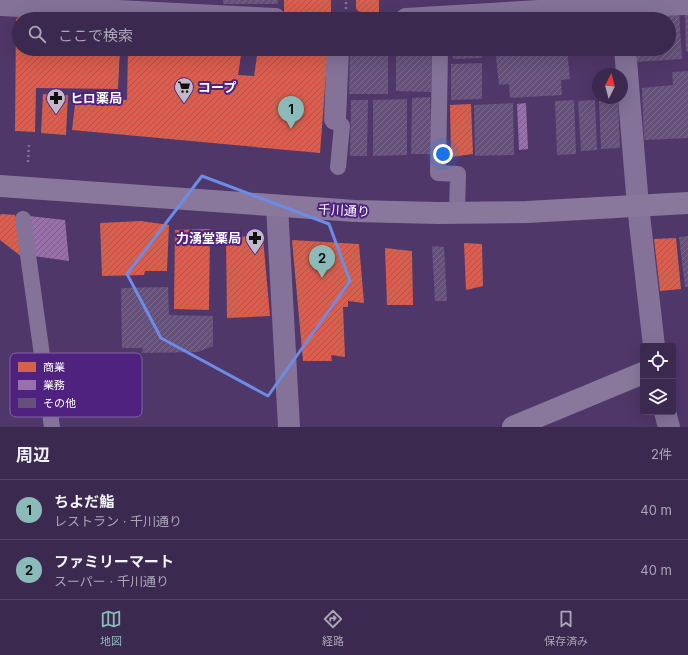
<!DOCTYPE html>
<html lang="ja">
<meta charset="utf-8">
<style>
body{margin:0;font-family:Inter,"Noto Sans JP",sans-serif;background:#463559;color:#f1f3f6}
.controls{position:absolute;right:12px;bottom:12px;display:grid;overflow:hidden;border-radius:4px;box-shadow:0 4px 16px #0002}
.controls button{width:36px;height:36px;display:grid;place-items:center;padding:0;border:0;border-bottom:1px solid #544566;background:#3b294f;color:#f1f3f6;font:20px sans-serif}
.compass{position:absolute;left:592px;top:68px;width:36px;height:36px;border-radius:50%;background:#3b294f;box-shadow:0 4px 16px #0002;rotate:6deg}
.you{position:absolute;left:443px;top:154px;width:14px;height:14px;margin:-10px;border:3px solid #fff;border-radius:50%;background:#1a73e8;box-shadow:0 0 0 6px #1a73e833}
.badge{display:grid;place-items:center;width:26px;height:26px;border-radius:50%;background:#8bbbb9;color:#111;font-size:13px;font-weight:700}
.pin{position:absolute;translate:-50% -33px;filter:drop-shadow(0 1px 2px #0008)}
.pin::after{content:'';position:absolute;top:21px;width:14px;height:12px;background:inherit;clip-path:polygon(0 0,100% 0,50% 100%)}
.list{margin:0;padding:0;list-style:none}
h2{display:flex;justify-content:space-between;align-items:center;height:52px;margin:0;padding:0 16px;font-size:17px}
h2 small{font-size:13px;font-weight:400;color:#aca6b7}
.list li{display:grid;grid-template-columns:26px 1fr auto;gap:12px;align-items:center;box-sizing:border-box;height:60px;padding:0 16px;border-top:1px solid #544566}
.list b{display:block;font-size:15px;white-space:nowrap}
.list p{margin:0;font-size:13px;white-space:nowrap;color:#aca6b7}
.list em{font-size:13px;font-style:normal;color:#aca6b7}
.icon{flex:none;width:22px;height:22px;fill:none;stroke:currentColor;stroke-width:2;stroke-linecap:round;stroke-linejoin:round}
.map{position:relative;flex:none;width:688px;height:427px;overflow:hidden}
.search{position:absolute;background:#3b294f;box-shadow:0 4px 16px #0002;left:12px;right:12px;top:12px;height:44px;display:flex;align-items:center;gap:10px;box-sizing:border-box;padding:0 14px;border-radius:22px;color:#aca6b7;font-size:15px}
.sheet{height:172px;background:#3b294f}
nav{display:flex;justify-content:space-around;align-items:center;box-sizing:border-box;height:56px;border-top:1px solid #544566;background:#3b294f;font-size:11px;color:#aca6b7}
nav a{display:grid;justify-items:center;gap:2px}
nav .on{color:#8bbbb9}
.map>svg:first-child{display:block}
.shops{fill:url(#shops-hatch)}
.offices{fill:url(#offices-hatch)}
.building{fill:url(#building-hatch)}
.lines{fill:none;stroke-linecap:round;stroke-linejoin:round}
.path{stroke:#847298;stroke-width:2.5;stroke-dasharray:2 3;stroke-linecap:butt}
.lane{stroke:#847298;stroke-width:16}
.street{stroke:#847298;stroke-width:22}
.secondary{stroke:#89789b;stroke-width:22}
.marked{fill:none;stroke:#6c8ce6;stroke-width:3;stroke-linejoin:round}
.labels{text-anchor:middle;stroke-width:4;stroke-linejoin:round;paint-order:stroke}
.poi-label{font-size:13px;font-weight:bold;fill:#fff;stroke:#4e227e;text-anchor:start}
.street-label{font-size:13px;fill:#fff;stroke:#4e227e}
.key{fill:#4e227e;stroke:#8364a5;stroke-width:1}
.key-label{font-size:11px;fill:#fff}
</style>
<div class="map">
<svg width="688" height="427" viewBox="0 0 688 427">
<defs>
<pattern id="shops-hatch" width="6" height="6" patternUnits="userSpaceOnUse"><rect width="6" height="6" fill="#d6604d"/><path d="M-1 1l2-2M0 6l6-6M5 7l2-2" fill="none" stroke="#a6594d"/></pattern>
<pattern id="offices-hatch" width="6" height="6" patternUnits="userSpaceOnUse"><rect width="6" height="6" fill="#9970ab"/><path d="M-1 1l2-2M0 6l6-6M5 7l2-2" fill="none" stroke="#766080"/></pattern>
<pattern id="building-hatch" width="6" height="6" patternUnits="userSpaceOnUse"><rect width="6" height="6" fill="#645079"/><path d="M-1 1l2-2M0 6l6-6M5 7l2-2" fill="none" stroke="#7b6a8d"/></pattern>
</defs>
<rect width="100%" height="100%" fill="#4f3769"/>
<path class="shops" d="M284,0H331V14L284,13Z
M356,0H379V12L361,13L356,9Z
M23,13L108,19H19V49H120L118,89L36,88L35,132L15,131L16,19Z
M128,49H242L238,75L254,76L258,49H328L320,153L72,130L76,96L127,100Z
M43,94L68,95L66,135L41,133Z
M471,104L473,154L451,157L450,105Z
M1,214L15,215L22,257L0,240V215Z
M141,221L169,225L167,271H145L144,275L102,276L100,223Z
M210,229L209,310L174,309L175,230Z
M226,235L263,238L270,316L227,318Z
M676,238L681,289L660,291L654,239Z
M292,240L359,244L364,303L348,301V307H343L345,357L331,355L332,361H303Z
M464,243L482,244L483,286L466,290Z
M385,248L412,251L413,305H387Z"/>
<path class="offices" d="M526,103L528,149L519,150L517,104Z
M29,216L65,220L69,261L34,256Z"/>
<path class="building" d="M223,0H278V4H223Z
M688,9V51H686L685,10Z
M679,12L682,59L637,62V49H669V19H635V16Z
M350,49H388V94H349Z
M396,49H432L431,92L396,91Z
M453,49H483L482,58L453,59Z
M495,49H567L570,79L561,80L562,95L510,98L509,84L499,85Z
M482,63V99L451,100V64Z
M688,71V138L644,140L642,88L673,85L672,72Z
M430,97L432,154H411L412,98Z
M407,99V155L373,156V100Z
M351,100H368L367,156H350Z
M574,100L576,154L557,155L555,101Z
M595,100L597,150L581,151L578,101Z
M618,100L620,148L601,149L599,101Z
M513,103L514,155L475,156L474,105Z
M688,236V287H685L679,237Z
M432,246L444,247L447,301H435Z
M168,287L169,315L213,316V346L198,352L142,353L143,348H122L121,288Z"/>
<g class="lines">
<path class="path" d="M346,19V0
M28,162L29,144"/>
<path class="lane" d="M440,49L438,173L458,174L457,213
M335,119L342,126L338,167
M23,219L52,427"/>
<path class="street" d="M0,5L275,19
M406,19L622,6L688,4
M625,49L638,206L654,346
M335,119L338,49
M277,206L289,427
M665,412L669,427"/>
<path class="secondary" d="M0,186L355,211L438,213L527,212L688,203
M513,427L643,373"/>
</g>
<path class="marked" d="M202,176L329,224L350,281L268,396L161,338L127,274Z"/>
<defs>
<g id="supermarket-pin" transform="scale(1)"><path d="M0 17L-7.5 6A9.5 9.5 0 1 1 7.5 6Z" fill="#c1b9ca" stroke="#4e227e"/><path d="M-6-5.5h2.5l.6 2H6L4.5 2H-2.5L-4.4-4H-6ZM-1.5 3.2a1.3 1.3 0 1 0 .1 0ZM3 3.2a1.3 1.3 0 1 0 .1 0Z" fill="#111"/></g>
<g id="pharmacy-pin" transform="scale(1)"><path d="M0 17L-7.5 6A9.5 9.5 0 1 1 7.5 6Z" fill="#c1b9ca" stroke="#4e227e"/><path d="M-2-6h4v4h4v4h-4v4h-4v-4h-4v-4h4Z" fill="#111"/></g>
</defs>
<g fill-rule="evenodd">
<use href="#supermarket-pin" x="184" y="87"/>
<use href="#pharmacy-pin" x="56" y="98"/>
<use href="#pharmacy-pin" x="255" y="238"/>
</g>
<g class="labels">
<g class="poi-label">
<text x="198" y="92">コープ</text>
<text x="70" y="103">ヒロ薬局</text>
<text x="241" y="243" text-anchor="end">力湧堂薬局</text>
</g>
<g class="street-label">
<text transform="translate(344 210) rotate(3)" y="5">千川通り</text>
</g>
</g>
<rect x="10" y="353" width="132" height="64" rx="6" class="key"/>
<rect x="18" y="362" width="18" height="10" fill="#d6604d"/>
<rect x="18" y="380" width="18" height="10" fill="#9970ab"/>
<rect x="18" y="398" width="18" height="10" fill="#645079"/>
<g class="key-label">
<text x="43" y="371">商業</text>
<text x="43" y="389">業務</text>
<text x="43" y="407">その他</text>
</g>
</svg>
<div class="controls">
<button><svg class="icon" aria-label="locate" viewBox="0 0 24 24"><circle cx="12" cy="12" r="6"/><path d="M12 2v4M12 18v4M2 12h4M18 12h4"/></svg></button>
<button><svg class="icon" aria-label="layers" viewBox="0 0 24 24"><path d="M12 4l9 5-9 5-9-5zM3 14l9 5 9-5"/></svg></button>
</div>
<svg class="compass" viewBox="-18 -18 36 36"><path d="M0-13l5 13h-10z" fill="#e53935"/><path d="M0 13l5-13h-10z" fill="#aca6b7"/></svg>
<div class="you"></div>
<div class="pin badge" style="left:291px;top:129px">1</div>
<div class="pin badge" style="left:322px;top:278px">2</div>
<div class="search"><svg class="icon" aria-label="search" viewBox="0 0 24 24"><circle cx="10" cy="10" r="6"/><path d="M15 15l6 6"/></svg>ここで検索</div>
</div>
<section class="sheet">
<h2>周辺<small>2件</small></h2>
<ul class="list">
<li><span class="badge">1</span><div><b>ちよだ鮨</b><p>レストラン · 千川通り</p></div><em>40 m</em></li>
<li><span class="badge">2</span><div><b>ファミリーマート</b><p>スーパー · 千川通り</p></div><em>40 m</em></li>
</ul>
</section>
<nav>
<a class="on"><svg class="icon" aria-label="map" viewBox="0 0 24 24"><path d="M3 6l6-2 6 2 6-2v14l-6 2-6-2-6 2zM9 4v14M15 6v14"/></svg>地図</a>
<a><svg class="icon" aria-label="directions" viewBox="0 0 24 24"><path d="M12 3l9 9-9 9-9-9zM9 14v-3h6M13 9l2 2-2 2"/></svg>経路</a>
<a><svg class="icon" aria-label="saved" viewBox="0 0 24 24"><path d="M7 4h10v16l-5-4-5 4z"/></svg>保存済み</a>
</nav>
